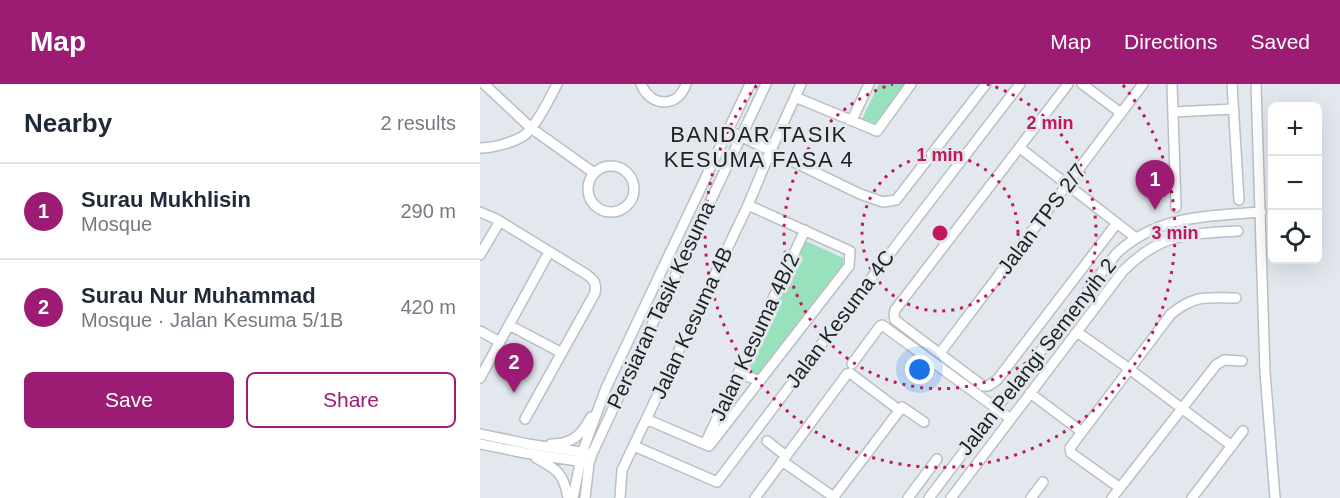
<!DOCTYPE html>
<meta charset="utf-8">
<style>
body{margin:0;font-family:Helvetica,sans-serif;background:#f2f2f3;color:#1f2937}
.controls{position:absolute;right:18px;top:18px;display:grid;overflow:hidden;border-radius:9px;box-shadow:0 6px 24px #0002}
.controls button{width:54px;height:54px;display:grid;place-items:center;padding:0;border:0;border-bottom:2px solid #e0e1e3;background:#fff;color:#1f2937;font:30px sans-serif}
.you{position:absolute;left:440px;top:286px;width:21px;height:21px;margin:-15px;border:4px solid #fff;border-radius:50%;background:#1a73e8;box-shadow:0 0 0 9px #1a73e833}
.badge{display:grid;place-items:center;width:39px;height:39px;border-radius:50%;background:#9b1c72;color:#fff;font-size:20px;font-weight:700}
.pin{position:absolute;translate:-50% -50px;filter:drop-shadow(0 2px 3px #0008)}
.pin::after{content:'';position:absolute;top:32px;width:21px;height:18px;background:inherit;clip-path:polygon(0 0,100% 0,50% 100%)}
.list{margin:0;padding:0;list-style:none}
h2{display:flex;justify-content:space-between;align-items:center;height:78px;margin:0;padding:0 24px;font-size:26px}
h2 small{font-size:20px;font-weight:400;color:#747a83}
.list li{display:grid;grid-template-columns:39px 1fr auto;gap:18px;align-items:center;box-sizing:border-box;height:96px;padding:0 24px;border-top:2px solid #e0e1e3}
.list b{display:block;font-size:22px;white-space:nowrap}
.list p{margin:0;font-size:20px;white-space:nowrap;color:#747a83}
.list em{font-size:20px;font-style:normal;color:#747a83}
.actions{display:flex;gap:12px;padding:18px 24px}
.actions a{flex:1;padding:14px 0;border:2px solid #9b1c72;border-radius:9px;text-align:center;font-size:21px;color:#9b1c72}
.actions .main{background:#9b1c72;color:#fff}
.icon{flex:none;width:33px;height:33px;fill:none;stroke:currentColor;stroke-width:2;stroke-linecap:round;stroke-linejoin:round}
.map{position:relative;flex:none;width:860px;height:414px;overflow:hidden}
header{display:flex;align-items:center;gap:36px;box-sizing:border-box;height:84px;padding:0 30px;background:#9b1c72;color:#fff}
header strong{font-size:28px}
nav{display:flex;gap:33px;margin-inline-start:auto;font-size:21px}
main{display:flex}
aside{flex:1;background:#fff}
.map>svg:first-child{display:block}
.green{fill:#97e2bd}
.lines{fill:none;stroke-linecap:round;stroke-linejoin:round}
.minor-casing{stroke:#b9bfc4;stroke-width:12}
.minor{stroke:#fff;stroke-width:9}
.ring{fill:none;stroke:#c2185b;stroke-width:3;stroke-dasharray:3 6}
.labels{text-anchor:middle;stroke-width:6;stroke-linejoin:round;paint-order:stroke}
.street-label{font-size:21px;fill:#1e2022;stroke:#e2e8ee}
.neighbourhood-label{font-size:22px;letter-spacing:1.5px;fill:#1e2022;stroke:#e2e8ee}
.centre{fill:#c2185b;stroke:#e2e8ee;stroke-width:3}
.ring-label{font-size:18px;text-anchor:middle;font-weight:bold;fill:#c2185b;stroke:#e2e8ee;stroke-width:6;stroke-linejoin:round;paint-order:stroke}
</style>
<header>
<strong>Map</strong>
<nav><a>Map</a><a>Directions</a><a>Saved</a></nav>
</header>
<main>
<aside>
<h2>Nearby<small>2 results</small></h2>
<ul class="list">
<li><span class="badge">1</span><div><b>Surau Mukhlisin</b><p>Mosque</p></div><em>290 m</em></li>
<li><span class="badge">2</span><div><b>Surau Nur Muhammad</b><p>Mosque · Jalan Kesuma 5/1B</p></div><em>420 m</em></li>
</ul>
<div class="actions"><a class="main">Save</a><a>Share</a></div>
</aside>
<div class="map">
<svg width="860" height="414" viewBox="0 0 860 414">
<rect width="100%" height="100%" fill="#e2e8ee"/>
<path class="green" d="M399,0H425L395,40L382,35Z
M326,157L363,174V181L279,291L266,286Z"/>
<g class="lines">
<g class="minor-casing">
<path id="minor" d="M4,0L51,44L114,89
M161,0C170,23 198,25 206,0
M588,0L415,226L414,231L415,236L503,302H508L517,296L637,139
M602,0L641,29
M692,0L696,123
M752,0L759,116
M776,0L785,288L795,414
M315,13L397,47L431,0
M693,28L753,25
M372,36L389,0
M256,50L380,110L403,118L416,116L506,0
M0,64C13,64 36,58 46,50C58,39 70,14 77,0
M540,64L656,154
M108 105a23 23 0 1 1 46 0a23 23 0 1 1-46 0Z
M0,128L16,135L106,190C114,196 117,199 115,209L45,335
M0,171L20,137
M29,241L82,269
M0,247L20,258
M597,248L644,281L752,362
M460,269L663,0
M372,280L400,242L402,241L531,335
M258,289L280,297
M0,294L69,168
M550,309L602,348
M166,335L229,362L369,182L370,167L268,121
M0,350L48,360L107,369
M287,357L306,372
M0,360L45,369L104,378
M71,360C92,360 101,352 111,333
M225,360L325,146
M154,362L237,398L418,159L540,0
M56,374C77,385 84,390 88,414
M302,377L355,414
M640,404L591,369L590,364L593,360L691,230C716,210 726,214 756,214
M93,414L102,369L126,304L270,0
M105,414L109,379L112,370L192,198L286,0
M140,414L142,386L268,121L291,66L321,0
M275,414L367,290L370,289L419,326
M353,414L422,323L444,338
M428,414L457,375
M449,414L516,325L636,170C677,131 728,132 781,128
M471,414L643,187C681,149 707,150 758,147
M551,414L563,398
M632,414L736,281L744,276L762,277
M712,414L763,347"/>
</g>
<use href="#minor" class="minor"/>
</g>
<g class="ring">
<circle cx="460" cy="149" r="78"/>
<path d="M507 0A156 156 0 1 1 413 0"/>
<path d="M643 1A235 235 0 1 1 277 1"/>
</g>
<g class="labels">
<g class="street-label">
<text transform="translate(562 135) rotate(-53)" y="7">Jalan TPS 2/7</text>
<text transform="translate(181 221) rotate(-65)" y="7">Persiaran Tasik Kesuma</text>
<text transform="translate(360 235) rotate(-53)" y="7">Jalan Kesuma 4C</text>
<text transform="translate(212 239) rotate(-65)" y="7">Jalan Kesuma 4B</text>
<text transform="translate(275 253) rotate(-65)" y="7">Jalan Kesuma 4B/2</text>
<text transform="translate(557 273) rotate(-52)" y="7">Jalan Pelangi Semenyih 2</text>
</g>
<g class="neighbourhood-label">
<text x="279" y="58">BANDAR TASIK<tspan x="279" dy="25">KESUMA FASA 4</tspan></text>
</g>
</g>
<circle cx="460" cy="149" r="9" class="centre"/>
<g class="ring-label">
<text x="570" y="45">2 min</text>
<text x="460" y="77">1 min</text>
<text x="695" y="155">3 min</text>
</g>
</svg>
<div class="controls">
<button>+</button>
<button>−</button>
<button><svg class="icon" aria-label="locate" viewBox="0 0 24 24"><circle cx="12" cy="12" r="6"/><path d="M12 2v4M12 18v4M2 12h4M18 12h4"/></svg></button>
</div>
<div class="you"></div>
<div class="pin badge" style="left:675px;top:126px">1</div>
<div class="pin badge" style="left:34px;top:309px">2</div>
</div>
</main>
